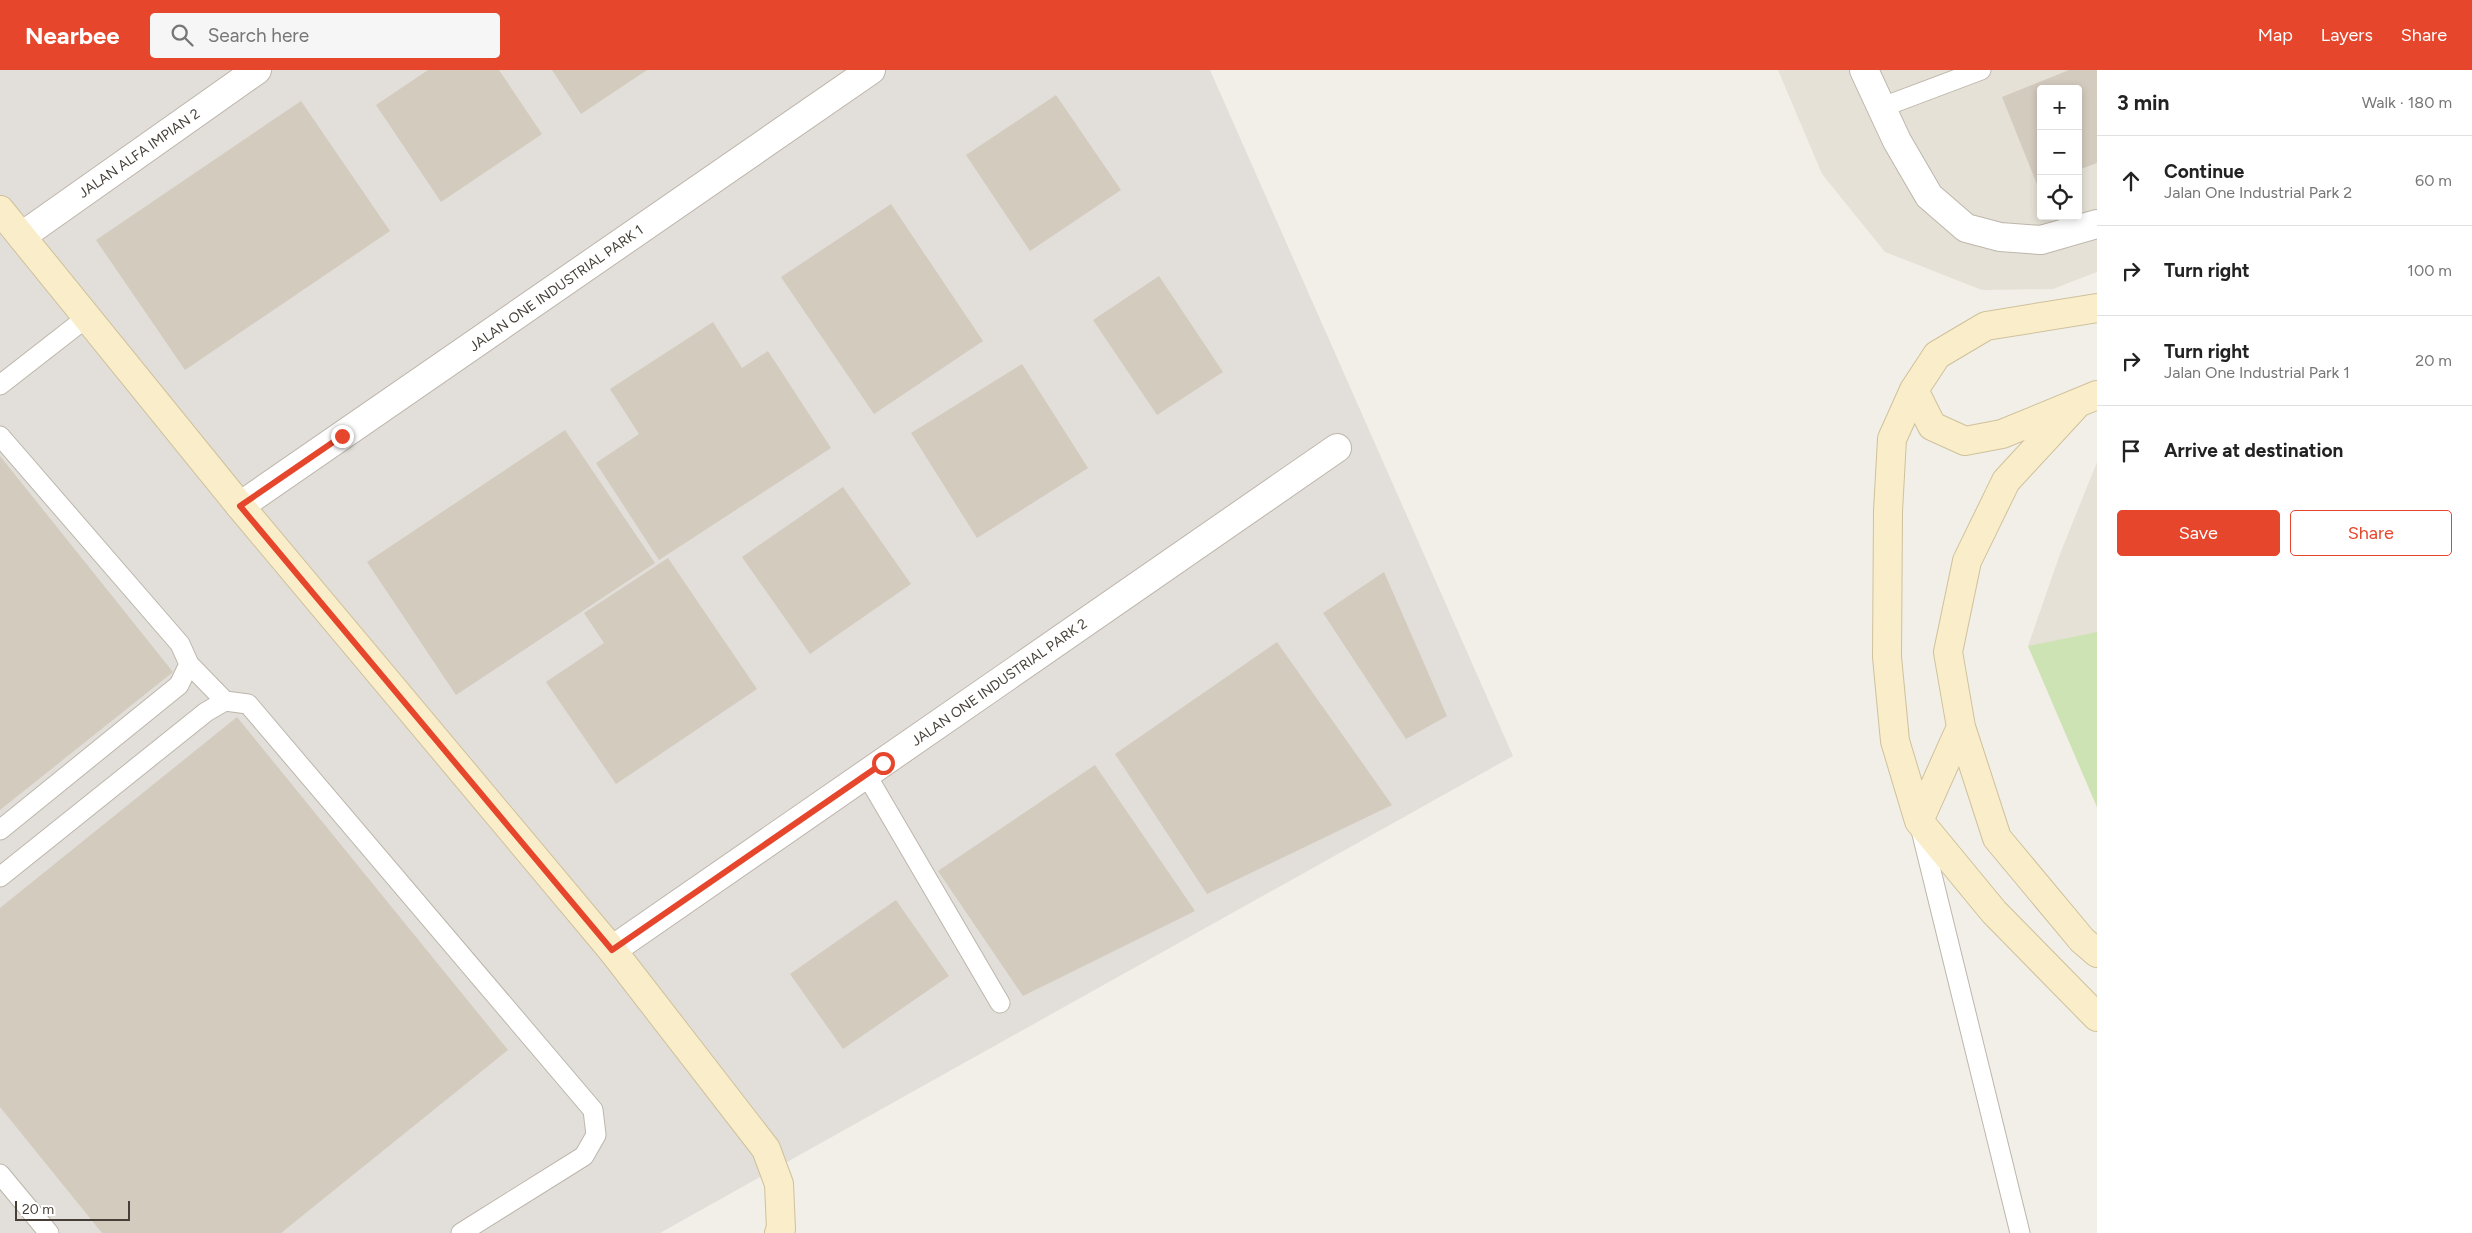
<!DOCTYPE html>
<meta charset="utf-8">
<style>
body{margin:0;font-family:Figtree,sans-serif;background:#f6f6f6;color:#222}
.controls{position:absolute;right:15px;top:15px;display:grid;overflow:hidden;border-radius:5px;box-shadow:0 2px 8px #0003}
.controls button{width:45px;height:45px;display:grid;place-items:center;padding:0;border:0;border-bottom:1px solid #e0e0e0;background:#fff;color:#222;font:25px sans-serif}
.scale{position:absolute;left:15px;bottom:12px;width:115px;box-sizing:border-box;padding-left:5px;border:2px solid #453f37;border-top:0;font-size:14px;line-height:18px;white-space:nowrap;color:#453f37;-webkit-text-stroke:4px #fff;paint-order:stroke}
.stop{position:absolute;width:15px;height:15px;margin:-11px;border:4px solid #e6462b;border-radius:50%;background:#fff}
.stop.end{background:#e6462b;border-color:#fff;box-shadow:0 1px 5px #0008}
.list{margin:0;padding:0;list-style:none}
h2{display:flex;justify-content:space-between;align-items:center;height:65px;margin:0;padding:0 20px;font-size:21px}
h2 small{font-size:16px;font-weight:400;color:#767676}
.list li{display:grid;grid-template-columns:32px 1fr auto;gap:15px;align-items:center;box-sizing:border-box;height:90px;padding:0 20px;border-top:1px solid #e0e0e0}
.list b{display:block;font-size:19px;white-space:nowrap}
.list p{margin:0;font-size:16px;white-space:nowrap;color:#767676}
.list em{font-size:16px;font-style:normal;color:#767676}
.actions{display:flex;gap:10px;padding:15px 20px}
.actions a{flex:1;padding:11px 0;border:1px solid #e6462b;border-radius:5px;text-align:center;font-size:18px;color:#e6462b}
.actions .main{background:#e6462b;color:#fff}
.icon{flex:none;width:28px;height:28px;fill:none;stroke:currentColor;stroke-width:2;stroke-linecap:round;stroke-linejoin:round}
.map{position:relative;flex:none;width:2097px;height:1163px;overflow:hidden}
header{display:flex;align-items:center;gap:30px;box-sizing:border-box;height:70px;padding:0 25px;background:#e6462b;color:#fff}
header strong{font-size:24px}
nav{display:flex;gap:28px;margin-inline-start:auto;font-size:18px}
.search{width:350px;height:45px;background:#f6f6f6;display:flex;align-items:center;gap:12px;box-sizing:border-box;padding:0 18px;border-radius:5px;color:#767676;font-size:19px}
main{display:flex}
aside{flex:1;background:#fff}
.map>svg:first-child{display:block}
.residential{fill:#e6e1d6;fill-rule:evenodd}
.industrial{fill:#e2ded9}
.green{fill:#cee3b4}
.building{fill:#d3cbbe}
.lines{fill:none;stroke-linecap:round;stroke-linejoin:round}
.lane-casing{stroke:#bdb6ab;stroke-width:21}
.street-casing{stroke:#bdb6ab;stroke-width:30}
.secondary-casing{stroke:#cec19b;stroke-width:30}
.lane{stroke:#fff;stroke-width:19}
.street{stroke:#fff;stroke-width:28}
.secondary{stroke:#faeeca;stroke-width:28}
.route{stroke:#e6462b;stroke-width:6}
.labels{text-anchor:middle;stroke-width:4.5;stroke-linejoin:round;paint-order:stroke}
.street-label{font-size:14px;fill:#453f37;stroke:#fff}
</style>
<header>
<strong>Nearbee</strong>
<div class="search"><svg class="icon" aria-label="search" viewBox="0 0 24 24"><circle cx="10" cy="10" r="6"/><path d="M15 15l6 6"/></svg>Search here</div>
<nav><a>Map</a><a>Layers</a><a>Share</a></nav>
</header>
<main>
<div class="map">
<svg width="2097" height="1163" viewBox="0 0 2097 1163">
<rect width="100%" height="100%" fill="#f2efe8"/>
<path class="residential" d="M1778,0H2097V202L2053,219L1982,220L1885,182L1822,104ZM2041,19H2078V146H2041Z
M2097,392V737L2028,576L2060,484Z"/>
<path class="industrial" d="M0,0H1210L1513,686L660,1163H0Z"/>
<path class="green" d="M2097,562V737L2028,576Z"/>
<path class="building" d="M428,0H499L542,64L441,132L376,35Z
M552,0H647L581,44Z
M2069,0H2097V93L2078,100V19H2041V115L2038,117L2002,27Z
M1056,25L1121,120L1030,181L966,85Z
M301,31L390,161L185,300L96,170Z
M891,134L983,271L874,344L781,207Z
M1159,206L1223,302L1157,345L1093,250Z
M713,252L742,298L768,281L831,378L659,490L596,393L639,364L610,319Z
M1022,294L1088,398L977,468L911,363Z
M565,360L655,493L456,625L367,492Z
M0,386L173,602L0,740Z
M843,417L911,514L810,584L742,487Z
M668,488L757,619L616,714L546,612L604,573L584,543Z
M1384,502L1447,646L1406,669L1323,543Z
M1277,572L1392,735L1207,824L1115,684Z
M237,647L508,980L281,1163H102L0,1037V838Z
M1095,695L1195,841L1023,926L938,801Z
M896,830L949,906L843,979L790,904Z"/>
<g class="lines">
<g class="lane-casing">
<path id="lane" d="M1880,38L1981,0
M0,315L86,248
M0,366L180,574L189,594L225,631
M866,704L1000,933
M1920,756L2020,1163
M0,760L179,615L189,594
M0,807L206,642L225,631L248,634L593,1040L596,1065L584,1086L461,1163
M0,1104L49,1163"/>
</g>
<g class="street-casing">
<path id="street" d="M1864,0L1897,71L1929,126L1966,158L2000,167L2041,170L2097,154
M22,166L257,0
M240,436L871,0
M612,880L1337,378"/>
</g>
<g class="secondary-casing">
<path id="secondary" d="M0,140L240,436L612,880L766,1079L779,1114L781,1159L779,1163
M2097,238L1986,256L1937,285L1914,320L1892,369L1888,441L1887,587L1895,671L1919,751L1994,842L2097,947
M1914,320L1932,356L1965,371L2002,364L2097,325
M2078,333L2006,411L1967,491L1948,582L1961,657L1997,768L2082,870L2097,883
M1919,751L1961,657"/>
</g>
<use href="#lane" class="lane"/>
<use href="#street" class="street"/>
<use href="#secondary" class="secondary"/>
</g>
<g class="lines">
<path class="route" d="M342,366L240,436L612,880L883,693"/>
</g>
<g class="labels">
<g class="street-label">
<text transform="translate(139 83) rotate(-35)" y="5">JALAN ALFA IMPIAN 2</text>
<text transform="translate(556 218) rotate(-35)" y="5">JALAN ONE INDUSTRIAL PARK 1</text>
<text transform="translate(999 612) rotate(-35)" y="5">JALAN ONE INDUSTRIAL PARK 2</text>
</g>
</g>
</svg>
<div class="controls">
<button>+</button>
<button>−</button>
<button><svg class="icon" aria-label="locate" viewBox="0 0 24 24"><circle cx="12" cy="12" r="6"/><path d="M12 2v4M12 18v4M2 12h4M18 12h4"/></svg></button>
</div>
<div class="scale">20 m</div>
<div class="stop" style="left:883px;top:693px"></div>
<div class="stop end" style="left:342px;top:366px"></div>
</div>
<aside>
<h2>3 min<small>Walk · 180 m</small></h2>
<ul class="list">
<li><svg class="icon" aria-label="ahead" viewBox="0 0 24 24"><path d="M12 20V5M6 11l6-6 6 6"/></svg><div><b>Continue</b><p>Jalan One Industrial Park 2</p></div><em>60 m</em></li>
<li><svg class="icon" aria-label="right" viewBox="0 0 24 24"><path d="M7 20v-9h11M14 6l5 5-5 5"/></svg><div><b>Turn right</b></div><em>100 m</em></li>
<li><svg class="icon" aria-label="right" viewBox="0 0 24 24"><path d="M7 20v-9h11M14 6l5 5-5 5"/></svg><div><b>Turn right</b><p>Jalan One Industrial Park 1</p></div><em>20 m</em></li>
<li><svg class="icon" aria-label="arrive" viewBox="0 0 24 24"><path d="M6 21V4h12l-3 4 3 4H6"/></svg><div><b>Arrive at destination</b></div></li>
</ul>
<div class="actions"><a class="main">Save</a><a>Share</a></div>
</aside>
</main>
